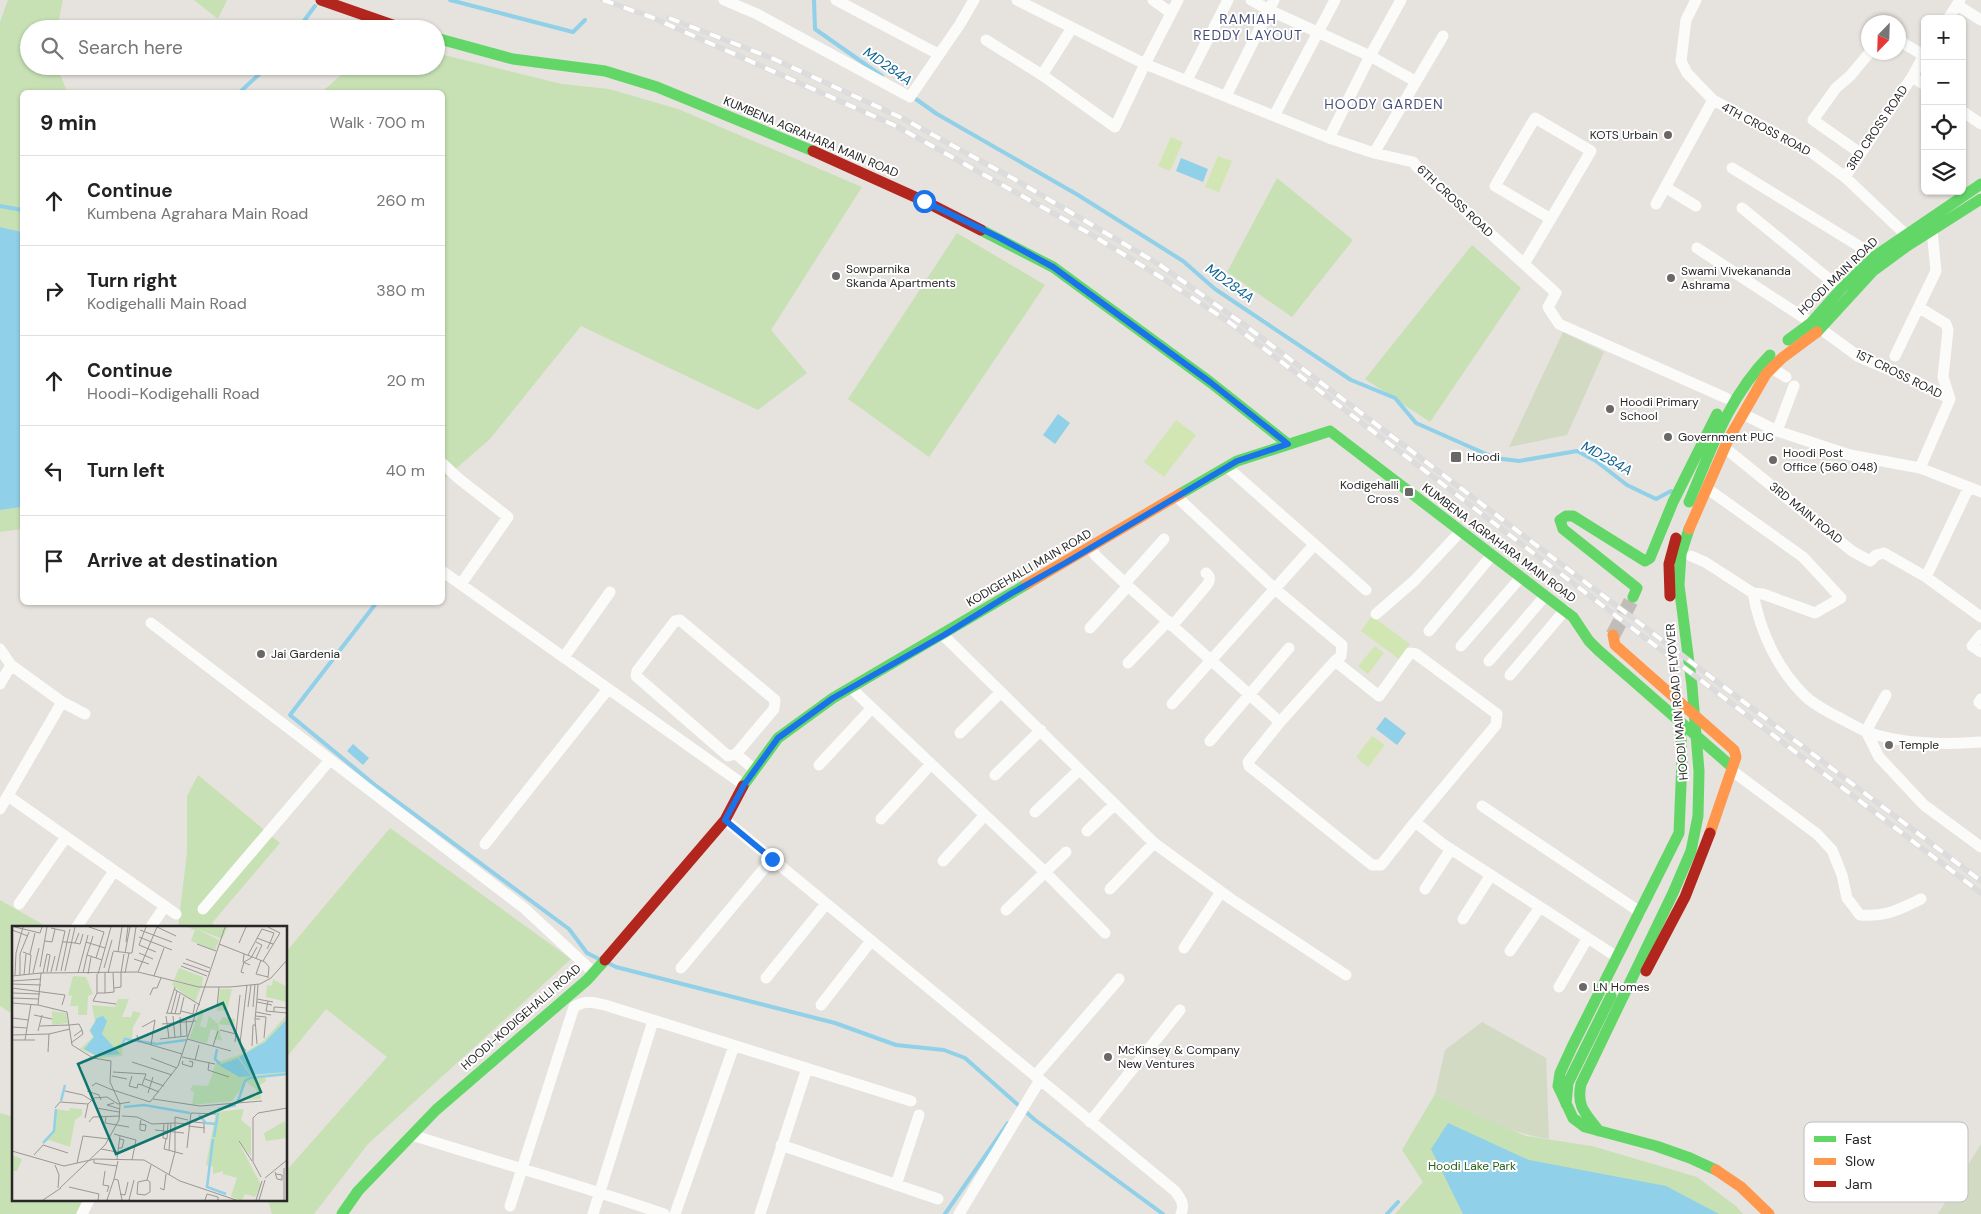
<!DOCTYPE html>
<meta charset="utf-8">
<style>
body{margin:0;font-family:"DM Sans",sans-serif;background:#f2f2f2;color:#222}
.controls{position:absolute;right:15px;top:15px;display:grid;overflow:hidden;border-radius:8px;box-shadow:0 1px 4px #0004}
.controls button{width:45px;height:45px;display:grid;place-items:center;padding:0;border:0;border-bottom:1px solid #e0e0e0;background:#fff;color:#222;font:25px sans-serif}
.compass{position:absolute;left:1861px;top:15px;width:45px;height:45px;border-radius:50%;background:#fff;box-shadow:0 1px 4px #0004;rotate:203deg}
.stop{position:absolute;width:15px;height:15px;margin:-11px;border:4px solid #1a73e8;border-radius:50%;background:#fff}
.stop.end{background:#1a73e8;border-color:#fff;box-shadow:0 1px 5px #0008}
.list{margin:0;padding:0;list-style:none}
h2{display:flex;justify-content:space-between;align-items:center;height:65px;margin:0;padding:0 20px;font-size:21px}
h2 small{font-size:16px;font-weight:400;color:#767676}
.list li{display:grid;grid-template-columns:32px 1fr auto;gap:15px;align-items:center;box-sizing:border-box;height:90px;padding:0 20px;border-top:1px solid #e0e0e0}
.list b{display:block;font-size:19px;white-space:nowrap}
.list p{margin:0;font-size:16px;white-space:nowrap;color:#767676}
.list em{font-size:16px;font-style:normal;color:#767676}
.icon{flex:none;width:28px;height:28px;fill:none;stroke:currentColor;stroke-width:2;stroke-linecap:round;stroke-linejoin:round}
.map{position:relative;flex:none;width:1981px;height:1214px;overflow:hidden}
.search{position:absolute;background:#fff;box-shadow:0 1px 4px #0004;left:20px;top:20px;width:425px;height:55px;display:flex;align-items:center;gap:12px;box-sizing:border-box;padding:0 18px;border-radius:28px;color:#767676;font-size:19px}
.panel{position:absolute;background:#fff;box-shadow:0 1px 4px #0004;left:20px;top:90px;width:425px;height:515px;border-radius:8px}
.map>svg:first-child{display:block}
.green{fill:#c7e1b5}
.cemetery{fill:#d2dac4}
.pitch{fill:#d2e6b3}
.water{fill:#90d0e8}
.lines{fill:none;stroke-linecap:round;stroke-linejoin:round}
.stream{stroke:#90d0e8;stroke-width:4}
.secondary-tunnel{stroke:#c0bdb9;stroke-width:15;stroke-dasharray:15 8;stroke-linecap:butt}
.street{stroke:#fbfbfa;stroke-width:11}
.fast{stroke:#63d668;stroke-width:11}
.slow{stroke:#ff974d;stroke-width:11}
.jam{stroke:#b3261e;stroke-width:11}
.rail-casing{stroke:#dcdcdd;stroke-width:5.5}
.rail{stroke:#fff;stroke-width:4;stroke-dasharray:11;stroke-linecap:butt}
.route{stroke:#1a73e8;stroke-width:6}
.poi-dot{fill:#6a6867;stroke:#fff;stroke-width:2}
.labels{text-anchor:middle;stroke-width:4;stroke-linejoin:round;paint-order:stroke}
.street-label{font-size:12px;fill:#272727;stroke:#fff}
.poi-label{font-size:12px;fill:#272727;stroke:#fff;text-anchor:start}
.park-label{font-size:12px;fill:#27621a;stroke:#fff}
.neighbourhood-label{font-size:14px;letter-spacing:1px;fill:#495077;stroke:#fff}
.water-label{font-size:14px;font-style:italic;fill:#0e6495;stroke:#fff}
.inset-river{fill:none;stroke:#90d0e8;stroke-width:2.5}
.inset-road{fill:none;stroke:#9a9794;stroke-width:1}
.view{fill:#0f766e;fill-opacity:0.15;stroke:#0f766e;stroke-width:2.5}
.inset-edge{fill:none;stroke:#272727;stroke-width:2.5}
.key{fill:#fff;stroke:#bebebe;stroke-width:1}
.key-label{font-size:14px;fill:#272727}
</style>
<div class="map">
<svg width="1981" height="1214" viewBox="0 0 1981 1214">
<rect width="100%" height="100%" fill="#e6e2dd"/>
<path class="green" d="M8,0H63L57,29H29V66H57L67,92H22V232L0,227V22Z
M194,0H227L218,19Z
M436,53L562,84L609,89L678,109L862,187L771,330L807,373L758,410L581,326L490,439L443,480L442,92H322L351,66H436Z
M1277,178L1353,240L1292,317L1227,272Z
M957,233L1045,285L929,457L848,399Z
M1472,245L1521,288L1430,422L1365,379Z
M22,507V529L0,532V510Z
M198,775L280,843L212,923L217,928H178L187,852V796Z
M390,828L571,959L368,1144L314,1214H272L268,1200H286V1171L387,1057L326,1009L286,1058V952Z
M0,900L49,928H14V1015L0,1006Z
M1435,1094L1469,1111L1526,1136L1592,1146L1697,1177L1736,1206L1743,1214H1395L1423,1182L1402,1150Z
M0,1113L14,1117V1200H85L77,1214H0Z"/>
<path class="cemetery" d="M1563,332L1604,352L1567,435L1509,447Z
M1482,1022L1546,1058L1549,1139C1509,1133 1471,1113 1435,1094L1445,1050Z
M1981,1144V1214H1938Z"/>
<path class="pitch" d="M1171,137L1183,142L1170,171L1158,166Z
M1218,156L1232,161L1219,192L1205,187Z
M1176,420L1196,435L1164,477L1144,462Z
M1372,616L1410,644L1399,659L1361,631Z
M1375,646L1384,653L1368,674L1358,666Z
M1372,736L1385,745L1368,767L1356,757Z"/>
<path class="water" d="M1181,158L1208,169L1203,182L1176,171Z
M0,227L22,232V507L0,510Z
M1058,414L1070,423L1055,444L1043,435Z
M1385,717L1406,733L1397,745L1376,729Z
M353,744L369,758L363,765L347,751Z
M1448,1123L1529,1160L1666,1186L1719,1214H1463L1431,1149Z"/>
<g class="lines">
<path class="stream" d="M450,0L573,32L585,20
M814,0L815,29L882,76
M298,29L315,6
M240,92L268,66
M913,97L937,114L1078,195L1183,261L1215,289L1351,380L1395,398L1416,423L1495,458L1519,461L1577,451L1596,461L1627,485L1656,499L1671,491
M0,206L22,210
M377,602L290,715L375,785L569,929L587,953L599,959
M608,963L616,967L835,1023L896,1045L944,1050L965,1058L1035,1120L1163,1214
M945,1214L1008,1123
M1387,1214L1398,1202"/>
<path class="secondary-tunnel" d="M1613,635L1633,597"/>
<path class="street" d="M724,0L757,14L910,97L960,24L974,0
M836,0L938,54
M1153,0L1171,13
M1178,0L1145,64L1329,138L1374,153L1413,162L1417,167L1556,293L1548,307L1559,324L1726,398
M1251,0L1269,10L1370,56L1415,81
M1696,0L1686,20L1681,61L1687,73L1713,100L1811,152L1845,177L1905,234
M1957,5L1981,20
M1948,19L1960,0
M986,40L1042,75L1115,127L1145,64L1017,0
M1898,40L1923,55
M1042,75L1072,28
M1912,77L1925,85
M1187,80L1228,0
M1226,96L1274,0
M1962,111L1981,124
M1274,116L1335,0
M1329,138L1370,56L1401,0
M1374,153L1443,36
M1860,153L1813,120L1836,88L1850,76L1870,52
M1732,168L1875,256
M1845,177L1912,77L1925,53
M1665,187L1696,206
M1656,204L1713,100
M1742,208L1841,289
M1697,248L1821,329L1859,357L1916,381L1950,399L1920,468
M1524,264L1591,151L1535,118L1495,186L1551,219
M1920,308L1946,324L1948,330L1943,377L1950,399
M1895,356L1936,271L1932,230
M1773,369L1786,377
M1749,417L1777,431L1850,455L1920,468L1981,492
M1777,431L1794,386
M1730,452L1852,551L1870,561L1876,555L1884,553L1926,577L1981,617
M442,463L458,478L508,517L461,584
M1227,467L1366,590
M1712,492L1803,557L1841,598L1815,613L1763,594L1753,593
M1177,497L1275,589L1342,645L1341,656L1335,661
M1091,548L1096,556L1128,586L1280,722
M1691,556L1705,562L1753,593C1760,631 1777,669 1805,696C1813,704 1825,710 1834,715C1844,720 1854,726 1865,731C1898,744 1946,745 1981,742
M442,571L744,785
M1926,577L1969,487
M1125,583L1164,539
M1376,614L1414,581L1461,531
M151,623L524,908L593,972
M1172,626L1207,585C1210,580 1211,577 1206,573
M1090,628L1128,586
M1429,631L1492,555
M943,635L1154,843L1231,899L1346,975
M1981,635L1972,646L1981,652
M1461,646L1521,577
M0,649L11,665L0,684
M564,657L610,592
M1489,661L1545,596
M1128,663L1168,621
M11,665L62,702L85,714
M1510,675L1565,610
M851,688L1045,872L1105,933
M1886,695L1866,731L1879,757L1924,805L1981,847
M1981,699L1979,702L1981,704
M1172,704L1314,545
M960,733L1001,692
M1210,741L1289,648
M736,754L774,709L775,700L680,620L675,621L637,671L636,676L728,756L736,754L755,770
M819,765L872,708
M1731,770L1817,834L1832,850L1842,875L1847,898L1860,915C1886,917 1898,910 1921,899
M995,775L1041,730
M8,796L176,914
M1482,806L1640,912
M0,809L62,702
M1035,812L1079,770
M881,819L931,764
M725,820L1175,1191C1181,1199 1185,1204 1181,1214
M1415,822L1496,725L1497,714L1416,654L1410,653L1379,696L1335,661L1280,722L1248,762L1249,766L1372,865H1381L1415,822L1443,844L1617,957
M1087,831L1115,804
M485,844L608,689
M943,861L985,815
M1110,889L1154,843
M1425,889L1451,849
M19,904L66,837
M203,909L330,760
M1006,910L1066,852
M1463,919L1491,875
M76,928L114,871
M150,928L165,906
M1184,948L1221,892
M1510,951L1540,907
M681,968L772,859
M766,978L826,904
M1559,987L1587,939
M821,1005L871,941
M1035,1076L1119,979
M1090,1122L1180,1010
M412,1135C496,1162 581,1185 664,1214
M781,1145L938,1199
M896,1185L919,1115
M510,1206L574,1007C585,1000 593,1002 605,1005L911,1101
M82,1214L89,1200
M593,1214L653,1021
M675,1214L734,1046
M760,1214L807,1068
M959,1214L1040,1080"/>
<path class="fast" d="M436,38L513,59L605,71L657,87L813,151
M981,230L1053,267L1210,382L1288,444
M1817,332L1873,271L1907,246L1981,199
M1788,340L1811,323L1841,289L1875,256L1981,184
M1180,494L1237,461L1330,431L1573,617L1589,641L1598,650L1732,767
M1689,502C1711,450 1729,396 1770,355
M1633,597L1637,588L1563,529L1560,520L1566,516H1573L1645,561L1650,558L1673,502L1717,414
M1680,722L1682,760L1679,833L1572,1047L1560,1073L1558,1086L1573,1118L1585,1127L1656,1146L1690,1158L1716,1170
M743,786L778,738L833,698L1027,584
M1566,1104L1568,1083L1611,996
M1599,1131C1586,1114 1576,1107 1581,1084L1673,893L1691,851L1698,816L1699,771L1692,686L1679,585L1681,554L1689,529
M342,1214L358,1191L436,1110L587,980L605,960"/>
<path class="slow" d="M1689,529L1728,440L1766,374L1782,358L1817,332
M1027,584L1180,494
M1613,635L1615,645L1734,750L1736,757L1710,833
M1716,1170L1741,1187L1769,1214"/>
<path class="jam" d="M321,0L404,29
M813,151L924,201L981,230
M1670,596L1669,564L1676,538
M605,960L725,820L743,786
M1646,971L1685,897L1710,833"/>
<g class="rail-casing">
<path id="rail" d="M603,0L651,17L896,126L1087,232L1159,276L1229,322L1981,893
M669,18L774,59L902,118L1014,179L1160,265L1246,326L1981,881"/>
</g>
<use href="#rail" class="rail"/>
</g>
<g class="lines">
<path class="route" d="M772,859L725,820L744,785L778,738L833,698L944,635L1012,593L1067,562L1237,461L1288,444L1210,382L1053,267L1000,238L924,201"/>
</g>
<g class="poi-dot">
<circle cx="1668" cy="135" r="5"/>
<circle cx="836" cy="276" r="5"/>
<circle cx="1671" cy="278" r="5"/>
<circle cx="1610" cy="409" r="5"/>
<circle cx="1668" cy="437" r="5"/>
<rect x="1450" y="451" width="12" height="12" rx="2.5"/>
<circle cx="1773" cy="460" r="5"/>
<rect x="1404" y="487" width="10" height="10" rx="2.5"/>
<circle cx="261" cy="654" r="5"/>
<circle cx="1889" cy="745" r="5"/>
<circle cx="1583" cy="987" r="5"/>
<circle cx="1108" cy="1057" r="5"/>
</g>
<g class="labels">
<g class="street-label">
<text transform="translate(1877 128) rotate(-56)" y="4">3RD CROSS ROAD</text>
<text transform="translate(1766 129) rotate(28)" y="4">4TH CROSS ROAD</text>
<text transform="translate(811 137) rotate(23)" y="4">KUMBENA AGRAHARA MAIN ROAD</text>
<text transform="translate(1455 201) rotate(43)" y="4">6TH CROSS ROAD</text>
<text transform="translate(1838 276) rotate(-44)" y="4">HOODI MAIN ROAD</text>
<text transform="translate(1899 374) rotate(26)" y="4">1ST CROSS ROAD</text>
<text transform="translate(1806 513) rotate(39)" y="4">3RD MAIN ROAD</text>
<text transform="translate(1499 543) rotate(37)" y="4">KUMBENA AGRAHARA MAIN ROAD</text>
<text transform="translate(1029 568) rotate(-30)" y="4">KODIGEHALLI MAIN ROAD</text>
<text transform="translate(1677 702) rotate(-95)" y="4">HOODI MAIN ROAD FLYOVER</text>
<text transform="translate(521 1017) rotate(-41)" y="4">HOODI-KODIGEHALLI ROAD</text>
</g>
<g class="poi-label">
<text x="1658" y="139" text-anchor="end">KOTS Urbain</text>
<text x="846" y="273">Sowparnika<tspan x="846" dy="14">Skanda Apartments</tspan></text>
<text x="1681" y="275">Swami Vivekananda<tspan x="1681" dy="14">Ashrama</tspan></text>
<text x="1620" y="406">Hoodi Primary<tspan x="1620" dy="14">School</tspan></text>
<text x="1678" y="441">Government PUC</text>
<text x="1783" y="457">Hoodi Post<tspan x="1783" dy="14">Office (560 048)</tspan></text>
<text x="1467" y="461">Hoodi</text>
<text x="1399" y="489" text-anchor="end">Kodigehalli<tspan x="1399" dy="14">Cross</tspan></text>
<text x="271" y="658">Jai Gardenia</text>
<text x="1899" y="749">Temple</text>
<text x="1593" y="991">LN Homes</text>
<text x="1118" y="1054">McKinsey &amp; Company<tspan x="1118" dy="14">New Ventures</tspan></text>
</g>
<g class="park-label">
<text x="1472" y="1170">Hoodi Lake Park</text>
</g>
<g class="neighbourhood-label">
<text x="1248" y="24">RAMIAH<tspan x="1248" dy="16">REDDY LAYOUT</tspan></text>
<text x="1384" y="109">HOODY GARDEN</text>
</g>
<g class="water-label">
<text transform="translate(888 66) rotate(35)" y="5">MD284A</text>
<text transform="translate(1230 283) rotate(36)" y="5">MD284A</text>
<text transform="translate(1607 458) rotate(29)" y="5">MD284A</text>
</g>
</g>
<g transform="translate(12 926)">
<rect width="275" height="275" fill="#e6e2dd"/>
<path d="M175,1H216L210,13L183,2L207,14L203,24L179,15L183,4ZM167,42L191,51L190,61L162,54ZM61,50L74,51L81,68L76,70L75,89H66V80H58L60,70L56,69ZM261,53L275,61V76L254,71L255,59L260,60ZM161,56L189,61L183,76L160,59ZM208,63H220L215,84L205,85ZM106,73H117L110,91H119L121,85L129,87L121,101L120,112L111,113L110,130L88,132L68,123L81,111L77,104L83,96L80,79L103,81ZM189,82L192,86L188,100L194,102L197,90L206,98L211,91L223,93L222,100L206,98L210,115L202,113L205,105L199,103L195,117L177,113ZM40,85L54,87L56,97L40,99ZM275,89L269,103L247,120L228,131L244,149L275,146V149L253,150L254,155L248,159L249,173L232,174L233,171L245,170L244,163L234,156L220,175L180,179L182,166L178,164L181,159L196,160L204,137L230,128L250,116ZM58,182L70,183V189L63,194L58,221L37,214L32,217L41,205L43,183L57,185ZM232,183L229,194L239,202V230L226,215L249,259L243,271L233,268L230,274H226L219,270L225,252L211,248V245L201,248V240L194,239L204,186ZM273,195L275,212L254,215L252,207ZM0,229L10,233L5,245H0Z" fill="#c7e1b5"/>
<path d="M91,90L95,95L90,108L108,128L85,130L72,123L82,111L78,105L85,92ZM275,93V146L239,149L227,131L253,116ZM226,132L239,150L227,151L207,139Z" fill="#90d0e8"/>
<path class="inset-river" d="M109,121L113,113L145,118L174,114M205,123L203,133L208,138M49,175L53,159M226,175L233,155L238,152L275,148M112,181L132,179L178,187M206,183L224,179M187,189L194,197L204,198M202,211L206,187M201,213L195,261L214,268M31,217L42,205L44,183"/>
<path class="inset-road" d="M3,1L28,7L30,1M77,1L92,6L84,32M134,1L127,19L144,26M145,1L164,10M39,2L53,5L44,45M58,3L55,16L63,17L67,7M0,4L16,10M128,4L160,16M127,11L160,24M245,12L258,17L255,23M33,15L40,16L43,3M74,16L93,22M114,16L116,1M244,16L250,19L244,32M63,17L68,18L71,8M227,17L234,1M185,18L204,25M207,18L253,36L257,41L256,52M101,25L117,27L113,47M11,26L19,29L17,48M106,26L110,1M113,27L118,1M117,27H120L124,1M127,27L141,33M18,28L23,7M232,28L231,36L238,39M75,29L81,10M236,29L250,3L262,7L258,17L261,18M122,33L137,38M174,33L198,42M249,34L244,48L256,51M251,35L268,7L256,1M171,37L197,46M169,40L195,50M28,41L35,1M92,42L100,14M49,45L55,16H51M53,45L63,1M35,46L38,29L35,28M39,46L43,30M126,46L145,1M21,47L27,22M29,47L126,46L187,61H218L248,58L259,52L275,34M31,47L35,28M66,47L76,9M71,47L75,29L90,34M93,47V67L102,66L101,47M96,47L101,26M109,47L112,28M232,47L229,46L232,36L239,32L245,21M76,48L79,31M85,48V67H93M86,48L99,1M3,49L4,27L11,1M8,49V28L17,6M12,49L14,28M0,50L29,47L26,79L55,86L60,119L81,132L99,135L98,156L108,178L107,194L93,219L48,262M142,50L152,22M0,55L29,53M0,58L29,59M246,58L245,73L261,76M0,62L53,69L50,79M102,62L109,61V47M162,63L188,79M0,67L28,68M85,67L81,75L104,78M138,69L141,62H145L149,52M0,72L27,73M245,73L243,93H248M256,75L254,85L275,87M245,76L260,79M0,77L26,79M205,81L207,61M236,81L239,59M241,81L243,58M169,85L181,88L183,78M244,86L259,89M262,86V81L275,82M154,87L168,88L172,71M155,87L163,61M159,88L165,65M163,88L168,68M22,89L40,93M154,90L157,112M161,90L163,112M243,90L254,91L252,112M168,91L169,111M0,92L17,94M243,93L245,118M150,98L184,95M57,99L67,98L70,104L62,110M28,100L57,99M0,101L15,102M130,101L143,94L139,119M208,104L224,108M26,105L30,89M0,109L37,108L58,103M125,109L126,115L170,128M148,113L175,110L174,93M175,113L219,125M0,114H23M13,114L19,78M223,116L228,69M59,117L71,108L70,104M201,120L206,105M240,120L241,99H243M234,125L228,117L235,59M36,126L37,108M170,131L203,138M139,132L165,142M183,134L187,119M171,135L170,138L180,141L181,136L177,135M120,136L160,149M197,137L196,144L217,151M101,146L134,148L130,159L126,158L125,162L117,160L120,150M100,150L115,153M133,153L152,160M130,159L147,166M80,160L84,157L98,163M98,163L138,176L166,140L213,1M53,165L71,169L82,176L84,182L107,186M75,165L87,169L89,174M136,167L141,151M141,173L188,180L250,175M102,177L95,179L108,183M43,182L48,176L76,178M110,190L125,191L140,198L163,197V226L157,249M94,191L93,197L117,201M73,192L76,178L82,172L95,171L106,178L118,176M176,194L163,191V197L177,198M77,196L81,191L108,190M182,196L192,197V207M152,197L151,212L155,213M128,198L134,199L133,205L128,204V198L129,194M176,200L193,202M143,204L172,207M102,208L124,214L120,234M154,213L152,223L171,228M155,213L156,197M227,215L240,235M106,222H110L112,214L108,213M175,222L179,187L204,188M89,223L105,226M157,224L159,197M0,225L52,240L83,233L132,234L168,255L224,274M22,229L31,219L56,227M105,233L108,210M82,234V237L105,240M106,235L102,253L106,254L110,274M65,237L71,210L97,213M43,239L47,249L46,262M93,245L91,259L97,260L95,266M263,246L265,253L270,254V249L264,248M249,251L241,236V192L246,187L275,182M253,252L275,234M135,254L126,256L125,268L133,269L138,266V256L135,254L139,239M57,261L87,268L86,274M148,262L152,264L154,248M108,268L113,269L116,256M31,274L49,262M95,274L102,253M117,274L122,254M193,274L195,268L206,271V274M244,274L250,255M247,274L253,254M272,274V242"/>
<path class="view" d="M211,77L249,166L104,228L66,138Z"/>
<rect width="275" height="275" class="inset-edge"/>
</g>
<rect x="1804" y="1122" width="164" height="80" rx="8" class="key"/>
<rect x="1814" y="1136" width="22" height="6" fill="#63d668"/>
<rect x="1814" y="1158" width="22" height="7" fill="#ff974d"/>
<rect x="1814" y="1181" width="22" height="6" fill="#b3261e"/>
<g class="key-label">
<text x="1845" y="1144">Fast</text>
<text x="1845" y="1166">Slow</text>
<text x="1845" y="1189">Jam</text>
</g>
</svg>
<div class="controls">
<button>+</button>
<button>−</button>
<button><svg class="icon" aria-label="locate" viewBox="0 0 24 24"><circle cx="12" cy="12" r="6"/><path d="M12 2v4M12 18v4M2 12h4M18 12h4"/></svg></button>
<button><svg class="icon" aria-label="layers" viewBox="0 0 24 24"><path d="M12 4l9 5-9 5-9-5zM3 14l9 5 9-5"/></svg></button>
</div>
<svg class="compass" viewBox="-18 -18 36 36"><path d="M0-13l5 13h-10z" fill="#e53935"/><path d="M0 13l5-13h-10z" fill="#767676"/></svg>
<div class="stop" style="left:924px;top:201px"></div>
<div class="stop end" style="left:772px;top:859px"></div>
<div class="search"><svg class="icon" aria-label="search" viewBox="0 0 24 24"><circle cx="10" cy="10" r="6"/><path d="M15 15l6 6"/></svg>Search here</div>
<section class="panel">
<h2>9 min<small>Walk · 700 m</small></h2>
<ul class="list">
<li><svg class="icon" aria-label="ahead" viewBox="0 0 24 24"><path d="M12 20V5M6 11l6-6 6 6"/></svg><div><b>Continue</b><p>Kumbena Agrahara Main Road</p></div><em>260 m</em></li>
<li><svg class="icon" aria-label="right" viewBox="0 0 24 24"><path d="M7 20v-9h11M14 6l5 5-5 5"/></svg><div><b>Turn right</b><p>Kodigehalli Main Road</p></div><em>380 m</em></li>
<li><svg class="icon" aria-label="ahead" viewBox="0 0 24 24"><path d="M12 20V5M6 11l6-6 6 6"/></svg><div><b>Continue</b><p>Hoodi-Kodigehalli Road</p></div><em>20 m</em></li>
<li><svg class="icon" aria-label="left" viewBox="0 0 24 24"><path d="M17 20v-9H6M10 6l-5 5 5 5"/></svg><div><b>Turn left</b></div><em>40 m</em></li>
<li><svg class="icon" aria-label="arrive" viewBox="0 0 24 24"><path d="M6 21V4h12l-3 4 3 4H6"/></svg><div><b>Arrive at destination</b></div></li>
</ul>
</section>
</div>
